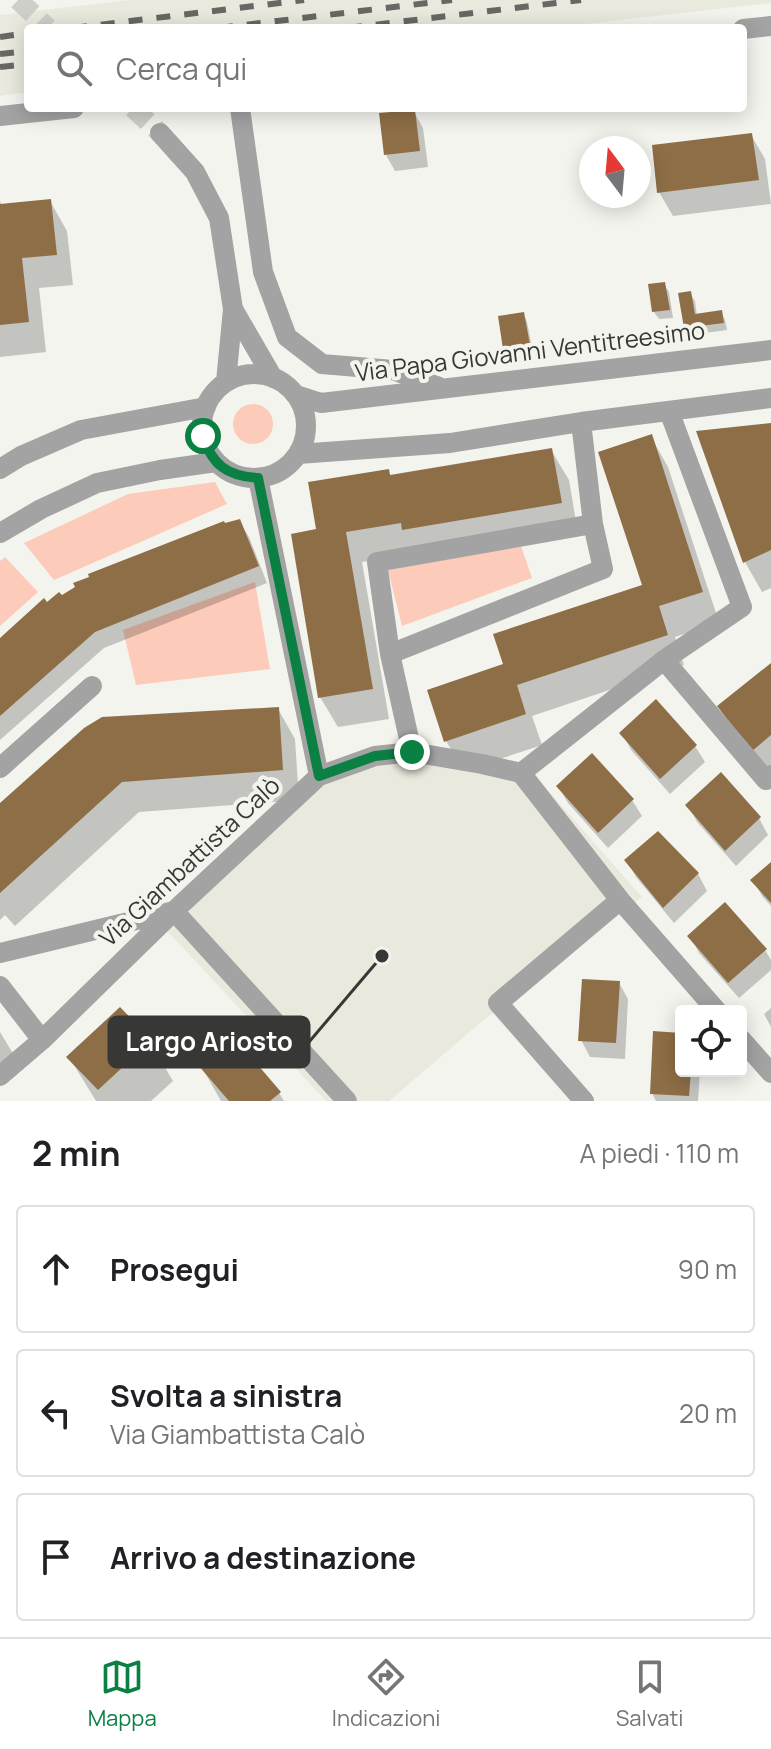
<!DOCTYPE html>
<html lang="it">
<meta charset="utf-8">
<style>
body{margin:0;font-family:Manrope,sans-serif;background:#f6f6f6;color:#202124}
.controls{position:absolute;right:24px;bottom:24px;display:grid;overflow:hidden;border-radius:8px;box-shadow:0 4px 20px #0003}
.controls button{width:72px;height:72px;display:grid;place-items:center;padding:0;border:0;border-bottom:2px solid #e0e0e0;background:#fff;color:#202124;font:40px sans-serif}
.compass{position:absolute;left:579px;top:136px;width:72px;height:72px;border-radius:50%;background:#fff;box-shadow:0 4px 20px #0003;rotate:344deg}
.stop{position:absolute;width:24px;height:24px;margin:-18px;border:6px solid #0b8043;border-radius:50%;background:#fff}
.stop.end{background:#0b8043;border-color:#fff;box-shadow:0 2px 8px #0008}
.list{margin:0;padding:0;list-style:none}
h2{display:flex;justify-content:space-between;align-items:center;height:104px;margin:0;padding:0 32px;font-size:34px}
h2 small{font-size:26px;font-weight:400;color:#757577}
.list li{display:grid;grid-template-columns:52px 1fr auto;gap:24px;align-items:center;box-sizing:border-box;height:128px;margin:0 16px 16px;padding:0 16px;border:2px solid #e0e0e0;border-radius:8px}
.list b{display:block;font-size:30px;white-space:nowrap}
.list p{margin:0;font-size:26px;white-space:nowrap;color:#757577}
.list em{font-size:26px;font-style:normal;color:#757577}
.icon{flex:none;width:44px;height:44px;fill:none;stroke:currentColor;stroke-width:2;stroke-linecap:round;stroke-linejoin:round}
.map{position:relative;flex:none;width:771px;height:1101px;overflow:hidden}
.search{position:absolute;background:#fff;box-shadow:0 4px 20px #0003;left:24px;right:24px;top:24px;height:88px;display:flex;align-items:center;gap:20px;box-sizing:border-box;padding:0 28px;border-radius:8px;color:#757577;font-size:30px}
.sheet{height:536px;background:#fff}
nav{display:flex;justify-content:space-around;align-items:center;box-sizing:border-box;height:112px;border-top:2px solid #e0e0e0;background:#fff;font-size:22px;color:#757577}
nav a{display:grid;justify-items:center;gap:4px}
nav .on{color:#0b8043}
.map>svg:first-child{display:block}
.built{fill:#eae9dd}
.green{fill:#fccbba}
.shadow{fill:#0003}
.building{fill:#8e6e46}
.lines{fill:none;stroke-linecap:round;stroke-linejoin:round}
.minor-tunnel{stroke:#cececa;stroke-width:20;stroke-dasharray:20 10;stroke-linecap:butt}
.minor{stroke:#a2a3a2;stroke-width:20}
.rail{stroke:#676764;stroke-width:6;stroke-dasharray:14 14;stroke-linecap:butt}
.route{stroke:#0b8043;stroke-width:10}
.labels{text-anchor:middle;stroke-width:8;stroke-linejoin:round;paint-order:stroke}
.street-label{font-size:24px;fill:#373735;stroke:#f4f4ef}
.leader{fill:none;stroke:#373735;stroke-width:3}
.callout-dot{fill:#373735;stroke:#f4f4ef;stroke-width:3}
.callout{fill:#373735;stroke:#373735;stroke-width:3}
.callout-label{font-size:26px;text-anchor:middle;font-weight:bold;fill:#fff}
</style>
<div class="map">
<svg width="771" height="1101" viewBox="0 0 771 1101">
<rect width="100%" height="100%" fill="#f4f4ef"/>
<path class="built" d="M130,0H771V3L549,28H28V92L0,96V15Z
M468,756L523,762L642,897L480,1023L389,1101H326L155,918L311,773Z"/>
<path class="green" d="M233 424a20 20 0 1 1 40 0a20 20 0 1 1-40 0Z
M215,482L227,504L54,580L24,543L128,494Z
M521,546L532,578L402,626L388,570Z
M5,557L38,592L0,626V561Z
M255,582L270,669L136,685L123,630Z"/>
<path class="shadow" d="M414,112L423,128L428,167L395,171L386,155Z
M751,135L765,159L771,204L673,216L659,192Z
M0,201L2,206L50,201L67,231L73,285L39,288L46,352L0,357Z
M664,285L669,292L673,318L659,319L654,312Z
M690,294L695,301L697,316L721,312L725,320L727,330L690,335L686,328Z
M523,314L527,322L533,352L510,356L505,349L500,318Z
M771,426V588L762,592L745,562Z
M651,437L668,467L719,622L675,637L684,665L532,716L542,745L464,771L446,741L505,666L644,586Z
M551,450L569,480L578,533L418,553L362,562L389,719L338,727L320,697L318,531L388,471L392,477Z
M239,521L249,537L267,583L104,648L0,740V640L47,604L78,588L224,525Z
M771,666V779L737,737L719,707Z
M278,709L295,739L299,800L139,812L15,926L5,915L0,920V806Z
M622,733L695,746L705,762L670,794L631,750Z
M558,786L632,800L642,816L608,848L568,803Z
M688,805L759,818L768,835L736,866L697,822Z
M658,834L698,874L707,891L674,923L636,877L627,861Z
M771,865V906L762,896L753,880Z
M690,936L765,950L771,960V970L739,998L699,953Z
M619,983L628,999L625,1059L590,1057L581,1040Z
M771,1008V1027L764,1014Z
M0,1032L14,1055L0,1067Z
M681,1035V1071H700L698,1101H656L652,1093Z
M150,1042L173,1081L151,1101H96L69,1057Z
M201,1066L279,1093L284,1101H221Z"/>
<path class="building" d="M415,110L420,151L384,155L379,113Z
M752,133L759,180L657,193L652,145Z
M51,199L57,255L22,258L29,322L0,325V204Z
M665,282L670,310L652,312L648,284Z
M691,291L695,314L722,310L724,323L684,328L678,293Z
M524,312L530,345L503,349L498,316Z
M771,423V550L743,563L696,431Z
M652,434L703,592L659,606L668,635L517,685L526,714L444,742L427,690L503,664L493,634L642,585L598,452Z
M552,448L562,503L402,530L401,523L346,532L373,689L318,698L291,534L316,529L308,482L389,469L390,475Z
M240,519L259,566L95,632L0,716V638L44,598L47,602L59,592L62,595L75,587L73,583L89,577L88,574L224,521L225,523Z
M771,663V735L752,751L717,706Z
M656,699L697,745L660,779L619,733Z
M279,707L283,770L122,782L0,893V803L84,728L102,717Z
M592,753L634,799L598,833L556,786Z
M721,772L761,817L725,851L685,805Z
M658,831L699,873L663,908L624,860Z
M771,862V903L750,880Z
M725,902L767,949L728,983L687,936Z
M582,979L620,981L616,1043L578,1041Z
M120,1007L152,1040L98,1090L66,1057Z
M653,1031L681,1033V1071H691L689,1096L650,1094Z
M233,1036L281,1092L270,1101H229L198,1065Z"/>
<g class="lines">
<path class="minor-tunnel" d="M18,0L48,28
M133,108L160,133"/>
<path class="minor" d="M743,29L771,26
M240,108L263,272L287,337L322,364L393,370L439,387
M0,116L74,108
M160,133L195,172L219,218L233,309L226,382
M233,309L273,378
M202 426a52 52 0 1 1 104 0a52 52 0 1 1-104 0Z
M296,395L321,403L771,350
M298,454L450,443L581,422L771,398
M0,469L21,456L81,430L206,407
M258,478L319,776
M0,533L41,509L97,483L160,470L216,462
M390,654L603,569L593,524
M664,660L766,780L771,775
M412,752L390,654L377,562L593,524L581,422
M0,768L92,686
M521,773L664,660L742,607L669,411
M174,911L347,1101
M0,953L174,911
M0,986L42,1040
M741,1039L771,1073
M0,1076L42,1040L174,911L319,776L375,756L412,752L482,764L521,773L620,900L717,1011
M584,1101L498,1003L620,900"/>
<path class="rail" d="M73,28L304,0
M219,28L452,0
M348,28L581,0
M0,37L28,33
M0,54L28,51
M0,67L28,64"/>
</g>
<g class="lines">
<path class="route" d="M203,436C212,465 227,476 258,478L319,776L375,756L412,752"/>
</g>
<g class="labels">
<g class="street-label">
<text transform="translate(530 352) rotate(-7)" y="8">Via Papa Giovanni Ventitreesimo</text>
<text transform="translate(190 862) rotate(-43)" y="8">Via Giambattista Calò</text>
</g>
</g>
<path class="leader" d="M382 956L309 1042"/>
<circle class="callout-dot" cx="382" cy="956" r="8"/>
<rect class="callout" x="109" y="1017" width="200" height="50" rx="8"/>
<g class="callout-label">
<text x="209" y="1051">Largo Ariosto</text>
</g>
</svg>
<div class="controls">
<button><svg class="icon" aria-label="locate" viewBox="0 0 24 24"><circle cx="12" cy="12" r="6"/><path d="M12 2v4M12 18v4M2 12h4M18 12h4"/></svg></button>
</div>
<svg class="compass" viewBox="-18 -18 36 36"><path d="M0-13l5 13h-10z" fill="#e53935"/><path d="M0 13l5-13h-10z" fill="#757577"/></svg>
<div class="stop" style="left:203px;top:436px"></div>
<div class="stop end" style="left:412px;top:752px"></div>
<div class="search"><svg class="icon" aria-label="search" viewBox="0 0 24 24"><circle cx="10" cy="10" r="6"/><path d="M15 15l6 6"/></svg>Cerca qui</div>
</div>
<section class="sheet">
<h2>2 min<small>A piedi · 110 m</small></h2>
<ul class="list">
<li><svg class="icon" aria-label="ahead" viewBox="0 0 24 24"><path d="M12 20V5M6 11l6-6 6 6"/></svg><div><b>Prosegui</b></div><em>90 m</em></li>
<li><svg class="icon" aria-label="left" viewBox="0 0 24 24"><path d="M17 20v-9H6M10 6l-5 5 5 5"/></svg><div><b>Svolta a sinistra</b><p>Via Giambattista Calò</p></div><em>20 m</em></li>
<li><svg class="icon" aria-label="arrive" viewBox="0 0 24 24"><path d="M6 21V4h12l-3 4 3 4H6"/></svg><div><b>Arrivo a destinazione</b></div></li>
</ul>
</section>
<nav>
<a class="on"><svg class="icon" aria-label="map" viewBox="0 0 24 24"><path d="M3 6l6-2 6 2 6-2v14l-6 2-6-2-6 2zM9 4v14M15 6v14"/></svg>Mappa</a>
<a><svg class="icon" aria-label="directions" viewBox="0 0 24 24"><path d="M12 3l9 9-9 9-9-9zM9 14v-3h6M13 9l2 2-2 2"/></svg>Indicazioni</a>
<a><svg class="icon" aria-label="saved" viewBox="0 0 24 24"><path d="M7 4h10v16l-5-4-5 4z"/></svg>Salvati</a>
</nav>
